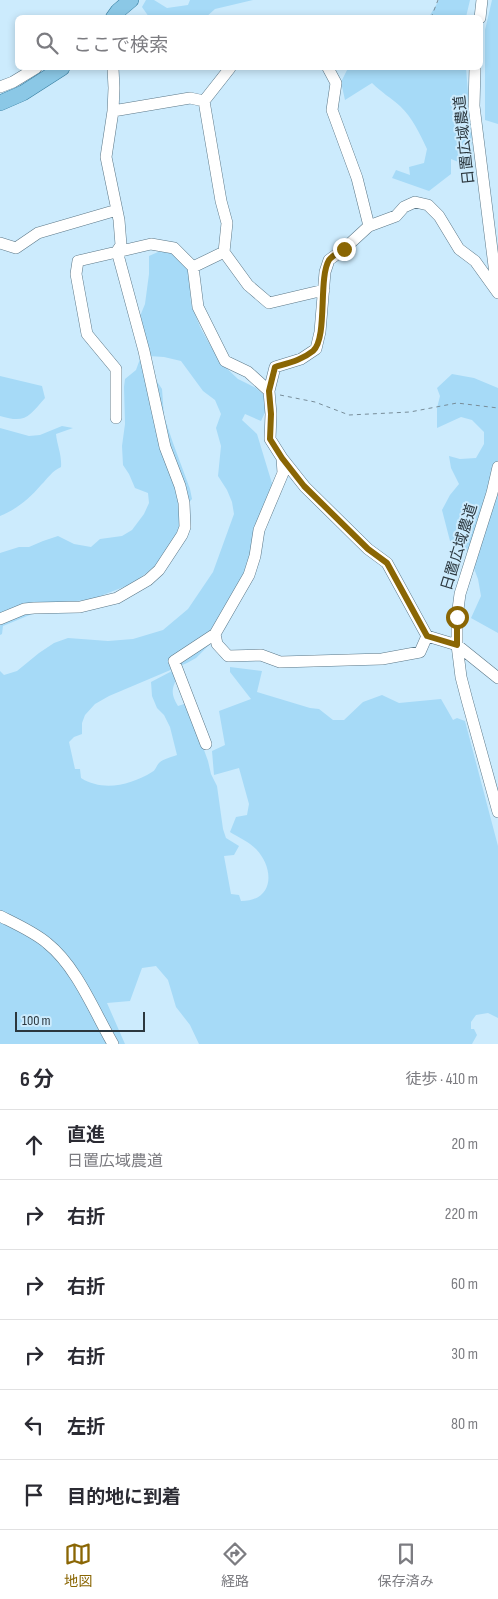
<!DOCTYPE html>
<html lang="ja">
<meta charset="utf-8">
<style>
body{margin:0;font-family:"Sofia Sans Condensed","Noto Sans JP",sans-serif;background:#f2f2f3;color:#2b2b33}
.scale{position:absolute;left:15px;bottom:12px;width:130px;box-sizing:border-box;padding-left:5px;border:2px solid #2b373e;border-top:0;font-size:14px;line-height:18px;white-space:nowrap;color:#2b373e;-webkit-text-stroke:4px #ccebfd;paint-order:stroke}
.stop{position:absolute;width:15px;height:15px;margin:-11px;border:4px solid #8a6604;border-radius:50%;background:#fff}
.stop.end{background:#8a6604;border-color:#fff;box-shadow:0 1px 5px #0008}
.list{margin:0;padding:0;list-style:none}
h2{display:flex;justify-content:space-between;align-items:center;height:65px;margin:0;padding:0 20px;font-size:21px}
h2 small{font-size:16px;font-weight:400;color:#7c7c81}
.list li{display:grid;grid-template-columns:32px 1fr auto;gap:15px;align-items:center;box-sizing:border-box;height:70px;padding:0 20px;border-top:1px solid #e1e1e2}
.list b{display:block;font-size:19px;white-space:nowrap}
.list p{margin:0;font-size:16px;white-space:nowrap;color:#7c7c81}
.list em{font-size:16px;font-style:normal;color:#7c7c81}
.icon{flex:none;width:28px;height:28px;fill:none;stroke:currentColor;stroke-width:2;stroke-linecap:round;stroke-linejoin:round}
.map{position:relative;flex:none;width:498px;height:1044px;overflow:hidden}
.search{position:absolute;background:#fff;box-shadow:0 2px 8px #0003;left:15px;right:15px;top:15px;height:55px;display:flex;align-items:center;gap:12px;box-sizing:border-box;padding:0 18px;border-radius:8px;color:#7c7c81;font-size:19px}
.sheet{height:485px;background:#fff}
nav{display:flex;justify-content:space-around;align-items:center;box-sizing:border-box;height:70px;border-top:1px solid #e1e1e2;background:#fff;font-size:14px;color:#7c7c81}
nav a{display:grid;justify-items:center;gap:2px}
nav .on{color:#8a6604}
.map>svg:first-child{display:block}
.green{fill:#a6daf7}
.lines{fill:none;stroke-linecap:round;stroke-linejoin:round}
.minor-casing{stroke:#5c7888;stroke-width:12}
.major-casing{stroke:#377ea0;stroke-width:16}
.path{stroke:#788d99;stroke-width:1;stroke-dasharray:4 4;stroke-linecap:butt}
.minor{stroke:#fff;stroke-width:11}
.major{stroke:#8bc8e6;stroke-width:15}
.route{stroke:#8a6604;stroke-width:6}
.labels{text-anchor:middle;stroke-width:4;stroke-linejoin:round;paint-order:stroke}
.street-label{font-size:15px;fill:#2b373e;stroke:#ccebfd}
</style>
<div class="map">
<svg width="498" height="1044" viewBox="0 0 498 1044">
<rect width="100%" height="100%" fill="#ccebfd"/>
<path class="green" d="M146,0H154L167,8L188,5L190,0H253L215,9L205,18L149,17L142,7Z
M439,0H470L466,17H429Z
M492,0H498V124L485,120V30Z
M348,68H466L473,156L461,163L451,159V174L429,191L392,178L396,170L410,175L409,167L424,163L427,149C420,134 412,117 400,106C391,98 381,92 372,83L345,100L341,82Z
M171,250L187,267L191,277L190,288L191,304L201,329L220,362L238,379L256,388L263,394L268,406L261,421L245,414L242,420L257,434L274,490L239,603L225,629L196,658L187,663L109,696L95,704L85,715L82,723V734L74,737L69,742L75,769H80L81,778C103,792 131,785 152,772C156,770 156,766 159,763C163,759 172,757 177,755L170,727L164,715L157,708L152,696L151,682L172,671L178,676C172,688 170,693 178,706L187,703L208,761L211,774L217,786L223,829L226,838L239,846L234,855L224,856L231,894L239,895L241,901C274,901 275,869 256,849C249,842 238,837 230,832L236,817L247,815L249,804L239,768L214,775L212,751L225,745L219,711L251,699L230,672V667L262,671L257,692L310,708L319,709L333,720H344L363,702L382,695L399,703L441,699L453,720L457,718L465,721L498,846V1018L488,1013L476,1015L471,1022V1029H474L477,1035L472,1044H199L190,1025L176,1007L168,980L156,966L142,968L130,1001L107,1003L125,1044H0V671L4,675L17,671L39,653L54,643L68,638L108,641L133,639L163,630L188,609L213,572L234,514L232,502L227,490L218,476L221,446L216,428L221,414L215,400L203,391L181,361L164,357L149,356L138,321L145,304L149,274V256L158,252Z
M140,359L152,366L156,380L162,389L164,416L173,443L190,489L192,499L180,512V528L156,565L134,583L90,600L61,602L3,626L2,634L0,635V553L19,547H29L43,541L58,536L74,544L91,547L100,539L122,536L132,530L144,514L149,503L148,493L135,488L129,474L123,465L122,446L125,424L124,387L125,379L136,370Z
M452,374L474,378L498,388V633L471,618L481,596L478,579L467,550L450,541L442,510L450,495L459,484L451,468L449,456L460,459L476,458L484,444V432L472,420L461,417L437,428V408L440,396L437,388Z
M0,376L42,386L45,398C29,416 26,424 0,416Z
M62,426L73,428L56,434C57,445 62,455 61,467C52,471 48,478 41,485C29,499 17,509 0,516V428L29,436L40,435Z"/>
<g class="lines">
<g class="minor-casing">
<path id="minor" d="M480,18L482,0
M230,68L204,101L221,201L227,223L224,252L248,285L269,303L324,290
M328,68L336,83L332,110L357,178L369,226
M475,68L474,106L497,290
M0,87L13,82L36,68
M113,111L190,98L204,101
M0,243L16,248L38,233L117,210
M193,267L224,252
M498,293L475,261L459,249L439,216L428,205L415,202L404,207L396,216L369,226L344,249L329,260L325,272L320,332L316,349L301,359L275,367L269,391L271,414L270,439L282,458L305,487L368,549L387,563L427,636L457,645L498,678
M116,418V369L87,334L76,274L78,261L151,244L174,248L193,267L198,307L225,361L248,372L269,391
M282,458L283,473L259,530L255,556L249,575L215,634L217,644L228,656L261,655L280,662L382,659L420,652L427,636
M498,467L492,493L460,594L457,617V645L461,677L467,700L498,812
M0,619L24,609L34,608L80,607L117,598L148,580L159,570L182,535L185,527L184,503L180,486L165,447L144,351L117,251L121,245L119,220L106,157L113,111L114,88L113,68
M206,744L174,661L215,634
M0,916C16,924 34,932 47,943C77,967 94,1011 113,1044"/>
</g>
<g class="major-casing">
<path id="major" d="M113,18L118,11L131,0
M0,103L23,93L62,68"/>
</g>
<path class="path" d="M431,18L438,0
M280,395L315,402L349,415L410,412L457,403L498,408"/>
<use href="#minor" class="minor"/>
<use href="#major" class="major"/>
</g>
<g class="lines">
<path class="route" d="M344,249C339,252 332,256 329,260C318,278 328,338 313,351C302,360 288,363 275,367L269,391L271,414L270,439L282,458L304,486L368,549L387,563L427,636L457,645V617"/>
</g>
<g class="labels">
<g class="street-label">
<text transform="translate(464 140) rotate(-96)" y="5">日置広域農道</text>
<text transform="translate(459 547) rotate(-73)" y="5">日置広域農道</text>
</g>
</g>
</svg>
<div class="scale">100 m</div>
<div class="stop" style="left:457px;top:617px"></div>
<div class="stop end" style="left:344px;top:249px"></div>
<div class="search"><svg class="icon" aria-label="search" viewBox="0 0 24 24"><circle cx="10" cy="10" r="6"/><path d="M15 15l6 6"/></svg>ここで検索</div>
</div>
<section class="sheet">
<h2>6 分<small>徒歩 · 410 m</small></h2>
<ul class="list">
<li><svg class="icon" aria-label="ahead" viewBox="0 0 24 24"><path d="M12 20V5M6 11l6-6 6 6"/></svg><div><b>直進</b><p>日置広域農道</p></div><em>20 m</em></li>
<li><svg class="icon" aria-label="right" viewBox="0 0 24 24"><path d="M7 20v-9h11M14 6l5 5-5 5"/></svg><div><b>右折</b></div><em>220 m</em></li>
<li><svg class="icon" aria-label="right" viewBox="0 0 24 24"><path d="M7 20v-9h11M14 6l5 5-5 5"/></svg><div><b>右折</b></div><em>60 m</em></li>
<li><svg class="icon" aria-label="right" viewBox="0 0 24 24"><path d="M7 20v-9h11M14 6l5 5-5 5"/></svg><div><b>右折</b></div><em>30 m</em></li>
<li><svg class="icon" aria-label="left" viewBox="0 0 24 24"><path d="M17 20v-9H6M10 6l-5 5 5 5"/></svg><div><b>左折</b></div><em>80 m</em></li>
<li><svg class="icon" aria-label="arrive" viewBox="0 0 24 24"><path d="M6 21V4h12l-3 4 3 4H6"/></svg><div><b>目的地に到着</b></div></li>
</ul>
</section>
<nav>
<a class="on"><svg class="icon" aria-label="map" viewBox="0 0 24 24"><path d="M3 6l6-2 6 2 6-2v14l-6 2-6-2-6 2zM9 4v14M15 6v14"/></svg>地図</a>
<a><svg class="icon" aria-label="directions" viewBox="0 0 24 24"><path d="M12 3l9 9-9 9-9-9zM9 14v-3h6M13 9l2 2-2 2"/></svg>経路</a>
<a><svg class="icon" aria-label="saved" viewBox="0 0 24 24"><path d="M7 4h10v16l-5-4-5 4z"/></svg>保存済み</a>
</nav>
